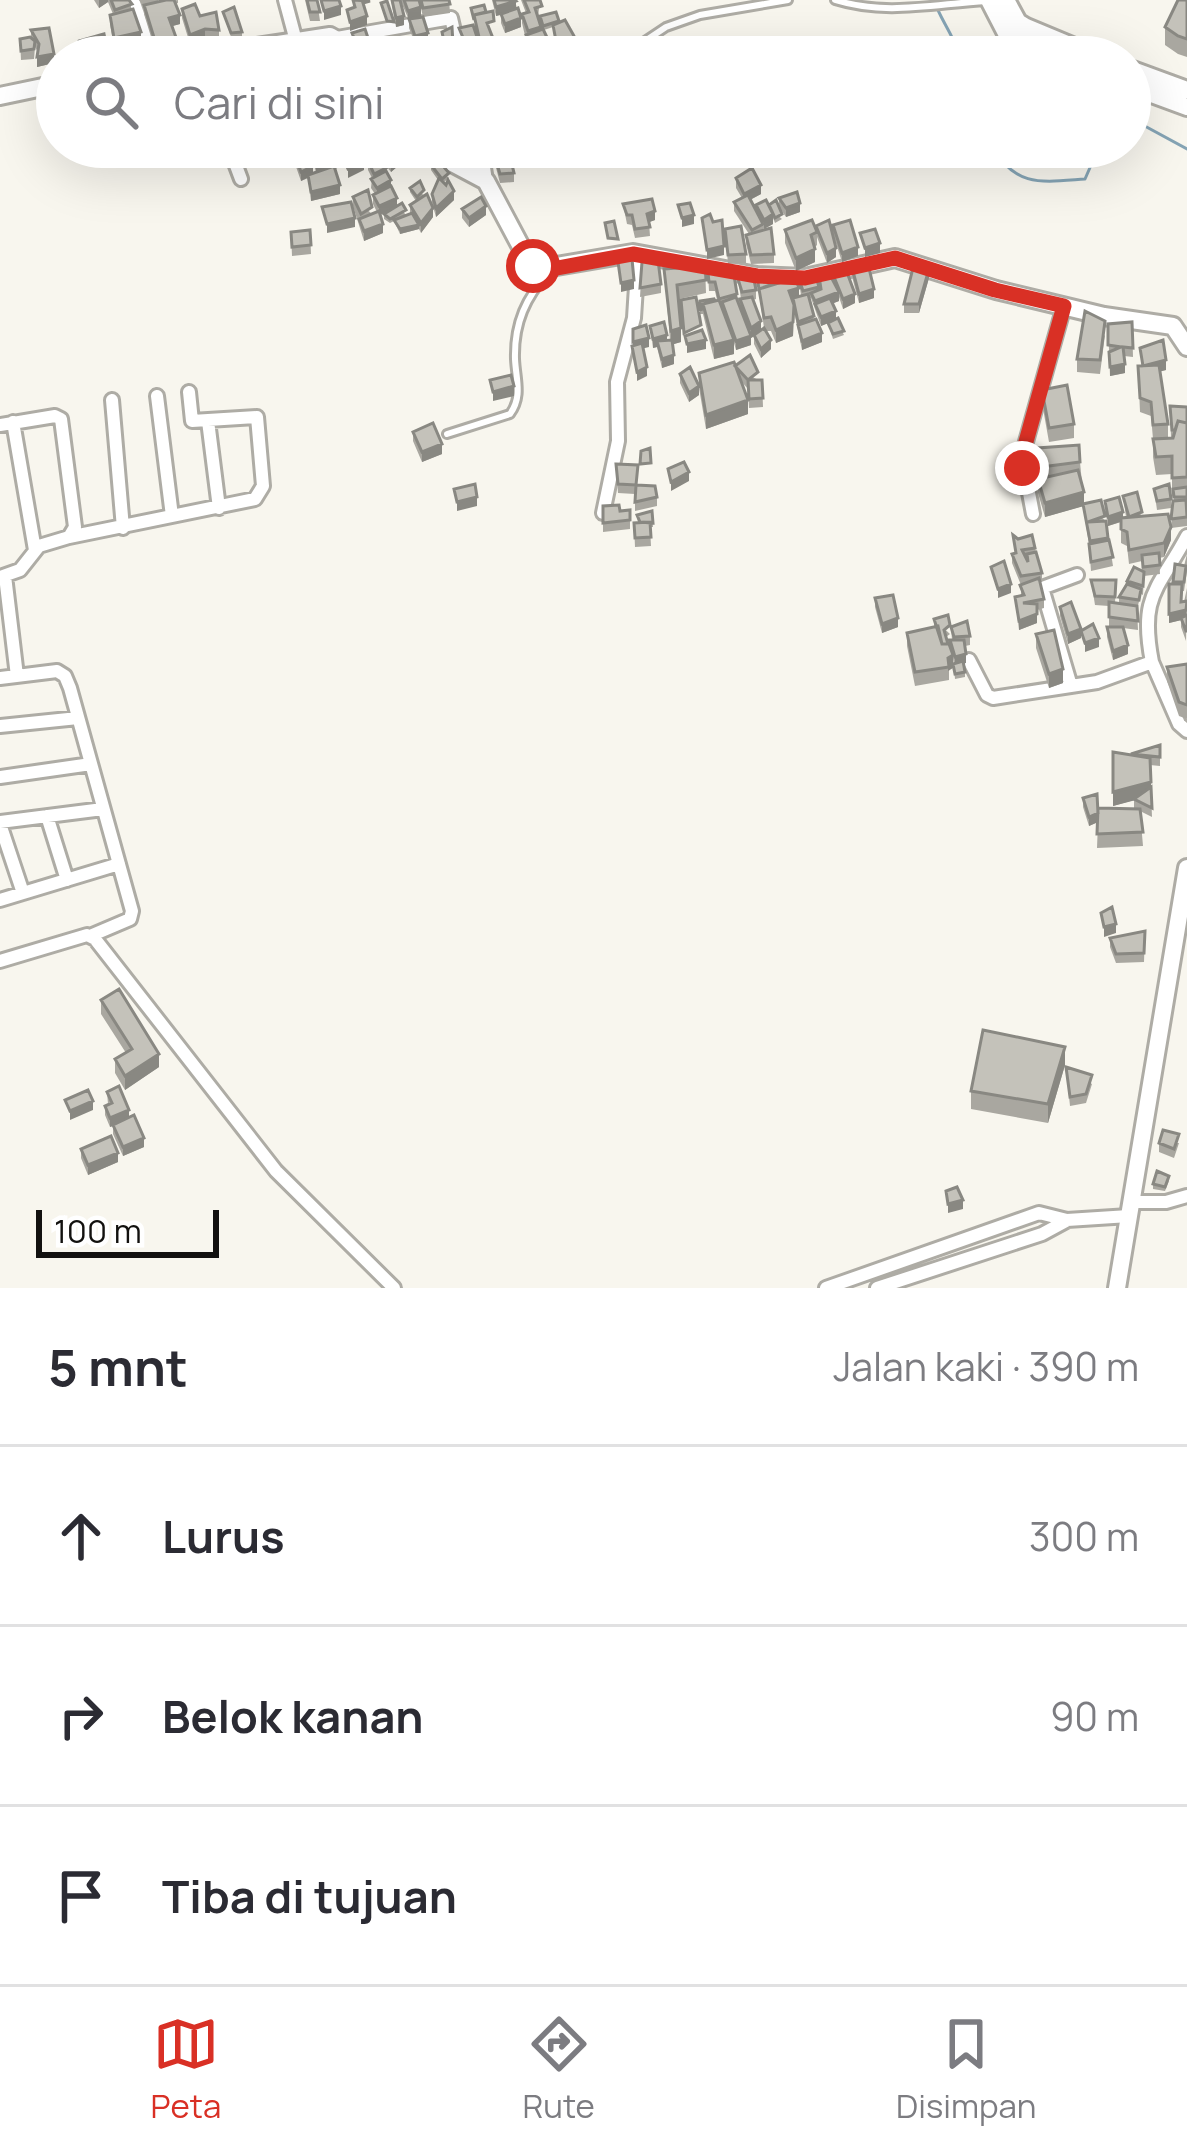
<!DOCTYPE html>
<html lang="id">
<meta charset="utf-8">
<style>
body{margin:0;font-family:Manrope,sans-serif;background:#f7f7f7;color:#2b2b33}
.scale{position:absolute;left:36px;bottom:30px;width:183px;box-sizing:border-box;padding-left:12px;border:6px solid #12110f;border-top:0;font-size:33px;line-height:42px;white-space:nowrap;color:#12110f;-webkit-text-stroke:9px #fff;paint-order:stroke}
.stop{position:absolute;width:36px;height:36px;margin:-27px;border:9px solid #d93025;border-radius:50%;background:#fff}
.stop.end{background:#d93025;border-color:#fff;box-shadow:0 3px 12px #0008}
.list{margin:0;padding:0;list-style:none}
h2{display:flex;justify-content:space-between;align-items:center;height:156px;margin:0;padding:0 48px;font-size:51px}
h2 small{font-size:39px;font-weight:400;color:#7c7c81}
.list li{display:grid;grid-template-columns:78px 1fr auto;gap:36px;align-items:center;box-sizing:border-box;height:180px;padding:0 48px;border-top:3px solid #e1e1e2}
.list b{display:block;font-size:45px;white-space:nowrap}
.list em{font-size:39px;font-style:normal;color:#7c7c81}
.icon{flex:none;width:66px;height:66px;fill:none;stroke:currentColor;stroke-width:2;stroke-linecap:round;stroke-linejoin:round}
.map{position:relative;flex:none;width:1187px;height:1288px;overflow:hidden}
.search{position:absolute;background:#fff;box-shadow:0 12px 48px #0002;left:36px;right:36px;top:36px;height:132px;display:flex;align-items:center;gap:30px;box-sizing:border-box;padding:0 42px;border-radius:66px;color:#7c7c81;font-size:45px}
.sheet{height:696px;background:#fff}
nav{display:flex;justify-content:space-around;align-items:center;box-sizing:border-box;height:168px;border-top:3px solid #e1e1e2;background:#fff;font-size:33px;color:#7c7c81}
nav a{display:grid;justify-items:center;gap:6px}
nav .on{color:#d93025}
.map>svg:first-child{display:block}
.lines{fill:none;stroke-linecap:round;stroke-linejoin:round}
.stream{stroke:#85a4b5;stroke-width:3}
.lane-casing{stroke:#aeaca5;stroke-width:12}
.street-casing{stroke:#aeaca5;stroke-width:18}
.secondary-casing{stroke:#aeaca5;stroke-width:22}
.lane{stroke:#fff;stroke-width:6}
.street{stroke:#fff;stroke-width:12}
.secondary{stroke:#fff;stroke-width:16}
.wall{fill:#a9a7a0}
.shaded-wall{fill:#898882}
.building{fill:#c4c2ba;stroke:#898882;stroke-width:3}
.route{stroke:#d93025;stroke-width:15}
</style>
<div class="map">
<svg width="1187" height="1288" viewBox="0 0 1187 1288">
<rect width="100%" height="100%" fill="#f8f6ee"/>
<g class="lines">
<path class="stream" d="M934,0C940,20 956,37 958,57
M1130,118L1187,149
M993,147C1015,188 1043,182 1085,179L1092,163L1090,147"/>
<g class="lane-casing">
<path id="lane" d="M835,0C886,16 934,4 986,1
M621,57L666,27L700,15L788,0
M447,434L510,414C523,396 516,380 515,359C514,323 526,297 549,272"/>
</g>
<g class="street-casing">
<path id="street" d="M133,0L153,57
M285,0L296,41
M337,38L451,18L460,57
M229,147L241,179
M481,147L486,181
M157,396L172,516
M112,400L123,528
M208,421L219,508
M13,422L35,550
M0,425L55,416L61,419L75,527L69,537L39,546L20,570L0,577
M603,513L618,441L617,382L634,318L638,255
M1033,514L1022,456L1064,306
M69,537L255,499L263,486L257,417L192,421L189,392
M5,576L17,676
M969,660L987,695L993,698L1097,682L1152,662C1139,595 1158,590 1187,536
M1152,662L1179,724L1187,731
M0,678L57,671L65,676L70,688L132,911L130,919L90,936
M1071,686L1042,588L1077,575
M0,726L78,718
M0,777L91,764
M47,816L67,880
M0,822L103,809
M0,824L23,893
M0,900L119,864
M0,961L87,935L95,939L276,1171L394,1288
M1131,1202H1166L1187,1196
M826,1288L1039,1213L1067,1220L1129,1216
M877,1288L1042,1234L1066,1221"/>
</g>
<g class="secondary-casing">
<path id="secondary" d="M989,0L1006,33L1054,57
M1006,0L1018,22L1026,27L1098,57
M191,57L330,36L344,44L350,57
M1130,69L1187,90
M1130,86L1187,107
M0,96L57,84
M422,147L486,181L528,260L539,269L633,253L757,276L805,278L895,258L996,290L1104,316L1173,326L1187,347
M1117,1288L1187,868"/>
</g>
<use href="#lane" class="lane"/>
<use href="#street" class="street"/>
<use href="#secondary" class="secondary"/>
</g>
<path class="wall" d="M94,0H129L141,41L114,47L110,24V15L113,14L108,2L99,8Z
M139,0H158V2L178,0V3L175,4L180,24L172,26L177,40V49L156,53L144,14V7Z
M305,0H317L320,21H310Z
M391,0H449L450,13L423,17L421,8V16L413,19L428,42L418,44L422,57H402L401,45L414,41L409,28V20L401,2L404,25L396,27Z
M492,0H515L521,27L505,33L501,23V15L496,16Z
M521,0H540L538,17L541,29L540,16L559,23L577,57H557L553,27L544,30L552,57H530L522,23V14L526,13Z
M1187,0V57L1178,54L1165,45V27Z
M182,9L200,16L219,30V39L205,38L190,44L182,18Z
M223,12L242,32V36L231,37Z
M31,30L54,63L37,67L38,52L35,47L34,59L21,60L20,39L31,37Z
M352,33L372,50L379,57H358L352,42Z
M104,34L108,57H79L77,55V46Z
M377,147H403L405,160L391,172L383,162L397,205L406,215L410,214V205L416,201L410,192V188L424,195L421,198L433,217L421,233L419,229L400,234L394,221L390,223L384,219V214L389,211L380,215L383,233L364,241L353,206V197L372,214L377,212L373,204V195L375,194L371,188L372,178L368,170V161L378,155Z
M486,147H509V149L503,150L514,173V182L500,183L495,164L490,166L489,152L487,153Z
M314,150L337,168L335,169L340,194L311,201L308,178L301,181L294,161V152L313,173L316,172Z
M431,165L449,178L444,182L454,200L436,217L432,203V194L438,180L431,170Z
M736,178L761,194L750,200L756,211V205L769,208L782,219L775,223L773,218V224L764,229L763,228L774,254V263L751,264L746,244V235L749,234L734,211V202L742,198L736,188Z
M779,198L800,212L786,217L779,207Z
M623,204L655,220L649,222L650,236L635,238L632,225L627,224Z
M462,209L486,215L469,227L462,218Z
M833,225L858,256L842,262L833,234Z
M725,229L746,254V263L728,264Z
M816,229L836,257L827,263L817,237V245L815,247V262L796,271L785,243V230Z
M310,230L311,254L292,256L291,232Z
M642,262L661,284V293L640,297Z
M851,264L874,298L859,303L851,273Z
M705,266L706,293L679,299L681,342L673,344L674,364L662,368L657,347L653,348L650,326L667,340H670L664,269Z
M832,272L855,303L843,309L839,297V301L833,303L836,320L844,335L833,339L828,323L821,326L811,298L809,299L814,320L822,342L802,350L794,311L793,336L776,343L771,331H766L771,349L761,358L754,344V336H751V345L736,350L734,343V354L714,359L703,314H700V301L717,300L715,291H709L708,273L737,298L740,308L741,299L738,279L756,290V299L753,300L761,330L764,328L757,277L776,283L799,296L801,295L798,276L819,286V276L832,280Z
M929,278L919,313H904V304Z
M1132,322L1133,357L1124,356L1125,373L1110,376L1108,324Z
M1105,335L1100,374L1077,372V359Z
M1140,348L1166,370L1160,371L1168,424V437L1153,439L1151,416L1140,412L1138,366H1142Z
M735,367L758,380H762L763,407L749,408L748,389L741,381L748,414L706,429L699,388V395L689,402L680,383V374L699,385V373Z
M1042,390L1074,424V438L1049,442L1042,403Z
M1170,406L1187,407V526L1171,528L1174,498L1172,496V474L1156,475L1153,457V439L1171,438Z
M413,432L442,454L422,462L413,441Z
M1038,448L1080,462L1084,504L1106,521L1113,566L1091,571L1089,544L1083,506L1045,517L1038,493V479H1041Z
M616,464L637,485L657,497V506L635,511V494L618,493Z
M1154,489L1171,499V508L1157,510Z
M1123,496L1142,516L1171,540L1164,557L1159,558L1160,574L1144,576L1143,595L1141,594L1137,609L1138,630L1123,628L1128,654L1113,660L1107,637V627H1116L1109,626V606L1095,605L1091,580H1116L1115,603H1119V597L1127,581L1142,571V561L1129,564L1127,546L1121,543V522L1108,526L1105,501L1123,517H1126Z
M603,506L620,511L630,510V529L603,532Z
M652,511L653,527H650L651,546L635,547L634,523L638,522L637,515Z
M1013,535L1035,548L1042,573V582H1040L1044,599V608L1037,610V623L1019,630L1015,597L1021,596V585L1012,563V554L1015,553Z
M1187,554V571L1184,591H1182V602H1184L1187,588L1186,641L1181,627V620L1169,623L1175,564L1184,566Z
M875,598L898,627L882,633L875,607Z
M1060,607L1081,638L1068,644L1060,616Z
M934,619L950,634L946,637L950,647V640H952L951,627L970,636V645L965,646V677L955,679L953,658L949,671V680L915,686L907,646V633L934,627Z
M1036,634L1063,683L1049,688L1036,648Z
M1187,664V719L1179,716L1167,681V667Z
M1160,745V766L1150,765L1152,817L1140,811L1143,846L1097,848L1098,822L1089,826L1083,807V798L1098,810L1134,808V800L1113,806V752L1131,755Z
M1145,931L1144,962L1116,963L1110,947V938Z
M101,1000L159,1067L125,1090L115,1073V1059L126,1053L101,1014Z
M1065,1065L1048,1123L971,1109V1091Z
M1066,1067L1092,1084L1086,1103L1070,1106Z
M107,1092L129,1117L144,1147L123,1156L113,1134V1126L110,1127L105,1115V1106L108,1104Z
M1159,1143H1179L1174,1158L1159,1152Z
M81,1149L118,1162L88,1175L81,1158Z
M1169,1181L1165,1191L1153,1189V1184Z"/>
<path class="shaded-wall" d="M99,0H108V2L99,8Z
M516,1V10L496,16V7Z
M341,6V15L324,20V11Z
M421,7V16L408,20V11Z
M180,15V24L169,27V18Z
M367,16V25L350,31V22Z
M404,16V25L396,27V18Z
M521,18V27L505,33V24Z
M205,29V38L190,44V35Z
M141,32V41L114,47V38Z
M428,33V42L415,45V36Z
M494,41V50L481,55V46Z
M552,48V57H533V56Z
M54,54V63L37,67V57Z
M166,147H199V150L166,161Z
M405,151V160L391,172V163Z
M337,159V168L317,178V169Z
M364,161V170L348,178V169Z
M313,166V175L301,181V172Z
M391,180V189L377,197V188Z
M340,185V194L311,201V192Z
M761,185V194L744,203V194Z
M454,191V200L436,217V208Z
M397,198V207L379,215V206Z
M800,203V212L786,217V208Z
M486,206V215L469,227V218Z
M433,208V217L421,233V223Z
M655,211V220L647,223V214Z
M773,214V224L764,229V220Z
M694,215V224L682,227V218Z
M355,218V227L327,233V224Z
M383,224V233L364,241V231Z
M419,225V229L400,234V229Z
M880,243V253L865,257V248Z
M724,246V255L707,259V250Z
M858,247V256L842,262V253Z
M836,248V257L827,263V253Z
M815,249V262L796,271V258Z
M929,269V278L919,313V304Z
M634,280V289L621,292V283Z
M799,288V302L789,305V291Z
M874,289V298L859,303V294Z
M839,292V301L817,310L815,301Z
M855,294V303L843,309V299Z
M794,305L793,336L776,343V330Z
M836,311V320L821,326V317Z
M761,321V331L751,338V328Z
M681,328V342L671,345V331Z
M822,333V342L802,350V341Z
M667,335V344L657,341V347L653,348V339Z
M751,336V345L736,350V341Z
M649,338V347L633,351V342Z
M706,340V349L687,353V344Z
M734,340V354L714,359V345Z
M771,340V349L761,358V349Z
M674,355V364L662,368V359Z
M1166,360V370L1143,376V366Z
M1125,364V373L1110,376V367Z
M647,367V376L637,381V372Z
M514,386V396L493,401V392Z
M699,386V395L689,402V393Z
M748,400V414L706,429V415Z
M442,444V454L422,462V452Z
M689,472V481L671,491V482Z
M1084,492V506L1045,517V503Z
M477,497V506L457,511V502Z
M1123,512V521L1108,526V517Z
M1171,527V540L1164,557V543Z
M1011,584V593L998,598V589Z
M1187,609L1186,619L1169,623V614Z
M1037,614V623L1019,630V621Z
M898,618V627L882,633V624Z
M1081,629V638L1068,644V634Z
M1099,638V647L1085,652V643Z
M1128,645V654L1113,660V651Z
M966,654V663L955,666V657Z
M953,655V668L948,671V658Z
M1063,669V683L1049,688V674Z
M1151,782V796L1113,806V792Z
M1098,813V822L1089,826V817Z
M1116,924V933L1104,937V927Z
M1065,1047V1065L1048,1123V1104Z
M159,1054V1067L125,1090V1076Z
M93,1101V1110L70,1120V1111Z
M129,1110V1119L110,1127V1118Z
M144,1138V1147L123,1156V1147Z
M118,1153V1162L88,1175V1165Z
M963,1200V1209L948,1213V1204Z"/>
<path class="building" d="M111,0H129L132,4L115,10Z
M166,0H174L180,15L169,18L177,40L156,44L144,5Z
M307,0H317L320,12H310Z
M321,0H339L341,6L324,11Z
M353,0L370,1L363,3L367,16L350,22L347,10L355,7Z
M392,0H400L404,16L396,18Z
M404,0H419L421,7L408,11Z
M421,0H449L450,4L423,8Z
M494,0H515L516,1L496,7Z
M524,0H540L542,6L535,8L541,27L528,31L522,14L529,12Z
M1178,0H1187V39L1178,36L1165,27Z
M387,1L394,22L387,21L381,3Z
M195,4L200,16L216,12L219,30L205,29L190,35L182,9Z
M484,5L486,12L474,15V20L471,8Z
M234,7L242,32L231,33L223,12Z
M518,8L521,18L505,24L501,14Z
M133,9L141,32L114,38L110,15Z
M493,11L494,21L487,23L494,41L481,46L474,15Z
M556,12L559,21L543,26L540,16Z
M423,17L428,33L415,36L409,19Z
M565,20L574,36L577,54L559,57L553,25Z
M473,25L477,37L464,40L459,28Z
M452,27L453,44L445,46L442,32Z
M49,28L54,54L37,57L39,44L31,30Z
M365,29L372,50L378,48L379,57H364L363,52L360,53L352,33Z
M543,29L552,48L533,56L526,35Z
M104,34L108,53L88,57L77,46L79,41Z
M30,37L35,41L34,49L21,51L20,39Z
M328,40L331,55L315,57L311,43Z
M416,41L422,56L406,57L401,45Z
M442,48H455L457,57H442Z
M494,51L496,57H470Z
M249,52L251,57H232V55Z
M306,147L313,166L301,172L294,152Z
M321,147H330L337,159L317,169L314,150Z
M379,147H403L405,151L391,163Z
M503,147L504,153L495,157L496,159L490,161L489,151Z
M361,150L364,161L348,169L343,158Z
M509,152L514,173L500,174L495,157Z
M379,154L386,168L374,174L368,161Z
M438,160L449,173L442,179L431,165Z
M334,166L340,185L311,192L308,175Z
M752,168L761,185L744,194L736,178Z
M386,171L391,180L377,188L371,179Z
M439,178L446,185L448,180L454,191L436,208L432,194Z
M420,181L424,190L417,197L410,188Z
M391,186L397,198L379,206L373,195Z
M368,190L372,207L361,214L353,197Z
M797,192L800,203L786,208L779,198Z
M427,194L433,208L421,223L410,205Z
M748,195L763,224L752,230L734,202Z
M481,197L486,206L469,218L462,209Z
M652,199L655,211L647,214L650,227L635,229L632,215H627L623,204Z
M766,200L773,214L764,220L756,205Z
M776,200L782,214L775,218L769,205Z
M351,202L355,218L327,224L322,207Z
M402,203L406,210L390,219L384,214Z
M690,203L694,215L682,218L678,205Z
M379,211L383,224L364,231L359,219Z
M412,213L419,225L400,229L394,220Z
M710,214L713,222L722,220L724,246L707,250L702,218Z
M812,220L817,232L811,235L815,249L796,258L785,230Z
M829,220L836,248L827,253L816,226Z
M850,220L858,247L842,253L833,225Z
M614,221L618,239L608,238L605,223Z
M741,226L746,254L728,255L725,229Z
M771,228L774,254L751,255L746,235Z
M875,229L880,243L865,248L860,233Z
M310,230L311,245L292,247L291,232Z
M632,259L634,280L621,283L618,262Z
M658,260L661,284L640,288L642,262Z
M867,260L874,289L859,294L851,264Z
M914,264L929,269L919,304H904Z
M705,266L706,280L677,285L681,328L671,331L664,269Z
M845,267L855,294L843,299L832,272Z
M733,269L737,294L719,299L715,282H709L708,273Z
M815,273L819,287L803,291L798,276Z
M829,273L839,292L815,301L811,293L821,289L819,276Z
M775,274L776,283L759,289L757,277Z
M753,275L756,290L742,292L738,279Z
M795,278L799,288L789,291L794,305L793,322L776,330L771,317L764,318L759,289Z
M808,294L814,316L798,322L793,298Z
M696,297L701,325L684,333L681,300Z
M736,297L751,336L736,341L722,302Z
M752,297L761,321L751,328L740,299Z
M830,298L836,311L821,317L815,304Z
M714,299L715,301L703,304V309L700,310V301Z
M719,300L734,340L714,345L703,304Z
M1085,311L1105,321L1100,360L1077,359Z
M838,318L844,331L833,334L828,323Z
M816,319L822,333L802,341L798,325Z
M664,322L667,335L653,339L650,326Z
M1132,322L1133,348L1123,347L1125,364L1110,367L1109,352L1121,347L1108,345V324Z
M646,325L649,338L633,342V329Z
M764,328L771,340L761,349L754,335Z
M702,330L706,340L687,344L685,336Z
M672,340L674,355L662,359L657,341Z
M1163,340L1166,360L1143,366L1140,348Z
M642,343L647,367L637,372L632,346Z
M750,355L758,372L748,380L735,366Z
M734,362L748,400L706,415L699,373Z
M1159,365L1168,424L1153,425L1151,402L1140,398L1138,366Z
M690,367L699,386L689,393L680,374Z
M511,375L514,386L493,392L490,380Z
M748,380H762L763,398L749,399Z
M1067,385L1074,424L1049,428L1042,390Z
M1170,406L1187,407V423L1178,421L1175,430H1172Z
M1178,421L1187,423V477L1172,478V456L1156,457L1153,439L1173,438Z
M433,423L442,444L422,452L413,432Z
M1079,445L1080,462L1041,467L1038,448Z
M650,448L651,463L640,464L641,451Z
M684,462L689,472L671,482L668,469Z
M616,464L638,465L636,485L618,484Z
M1078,470L1084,492L1045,503L1038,479Z
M475,484L477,497L457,502L454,489Z
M1169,484L1171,499L1157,501L1154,489Z
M636,485L655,486L657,497L635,502Z
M1187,487V497H1174L1173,489Z
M1137,492L1142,512L1129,517L1123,496Z
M1119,497L1123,512L1108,517L1105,501Z
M1101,500L1105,516L1088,522L1106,521L1108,538L1090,541L1083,504Z
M1186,500L1187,517L1171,519L1173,501Z
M619,505L620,511L630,510V520L603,523V506Z
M652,511L653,523L640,522L637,515Z
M1168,514L1171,527L1164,543L1129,550L1127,532L1121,529V518Z
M650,522L651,537L635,538L634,523Z
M1013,535L1018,539L1032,535L1035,548L1022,550L1028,562L1027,554L1036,552L1042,573L1021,576L1012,554L1016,553Z
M1109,540L1113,557L1091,562L1089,544Z
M1159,553L1160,565L1143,567L1142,555Z
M1004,561L1011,584L998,589L991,567Z
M1175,564L1186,566L1184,582H1173Z
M1134,567L1144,572L1143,586L1127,581Z
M1039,578L1044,599L1023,603L1037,604V614L1019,621L1015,597L1024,595L1020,585Z
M1091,580H1116L1115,597L1095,596Z
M1127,584L1141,589L1139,600L1119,597Z
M1169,584H1182L1181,602L1187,601L1186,610L1169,614Z
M893,595L898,618L882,624L875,598Z
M1071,602L1081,629L1068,634L1060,607Z
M1109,602L1137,606L1138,621L1109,617Z
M948,615L950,625L944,630L948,644H942L934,619Z
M1187,615V631H1186L1181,618Z
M967,621L970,636L954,637L951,627Z
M1093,624L1099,638L1085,643L1081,631Z
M938,626L942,644H949L953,655L948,658L949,667L915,672L907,633Z
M1107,627H1123L1128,645L1113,651Z
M1054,630L1063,669L1049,674L1036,634Z
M950,640H964L966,654L955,657Z
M963,661L965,672L955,674L953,664Z
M1187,664V705L1179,702L1167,667Z
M1160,745V757L1131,754Z
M1113,752L1150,758L1151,782L1113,792Z
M1151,787L1152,808L1134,799Z
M1097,794L1098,813L1089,817L1083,798Z
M1098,808L1140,809L1143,832L1097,834Z
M1112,907L1116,924L1104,927L1101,913Z
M1145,931L1144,953L1116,954L1110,938Z
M119,989L159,1054L125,1076L115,1059L132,1049L101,1000Z
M983,1030L1065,1047L1048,1104L971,1091Z
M1066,1067L1092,1075L1086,1094L1070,1097Z
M119,1086L129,1110L110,1118L105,1106L112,1103L107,1092Z
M88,1090L93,1101L70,1111L65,1100Z
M134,1115L144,1138L123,1147L113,1125Z
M1163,1130L1179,1134L1174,1149L1159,1143Z
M111,1136L118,1153L88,1165L81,1149Z
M1157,1171L1169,1176L1165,1187L1153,1184Z
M957,1187L963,1200L948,1204L946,1191Z"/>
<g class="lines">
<path class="route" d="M533,266L552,269L633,254L757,276L805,278L895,258L995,290L1064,306L1022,456V468"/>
</g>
</svg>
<div class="scale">100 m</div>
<div class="stop" style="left:533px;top:266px"></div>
<div class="stop end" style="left:1022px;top:468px"></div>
<div class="search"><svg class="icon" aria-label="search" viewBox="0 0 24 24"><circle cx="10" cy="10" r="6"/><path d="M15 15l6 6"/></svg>Cari di sini</div>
</div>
<section class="sheet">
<h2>5 mnt<small>Jalan kaki · 390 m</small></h2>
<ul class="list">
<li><svg class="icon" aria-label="ahead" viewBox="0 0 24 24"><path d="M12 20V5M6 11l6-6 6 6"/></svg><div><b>Lurus</b></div><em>300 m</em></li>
<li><svg class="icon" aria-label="right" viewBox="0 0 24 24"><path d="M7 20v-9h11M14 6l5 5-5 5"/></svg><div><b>Belok kanan</b></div><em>90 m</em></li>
<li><svg class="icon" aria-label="arrive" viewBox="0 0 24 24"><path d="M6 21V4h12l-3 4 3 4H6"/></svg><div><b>Tiba di tujuan</b></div></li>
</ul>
</section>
<nav>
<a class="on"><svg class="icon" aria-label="map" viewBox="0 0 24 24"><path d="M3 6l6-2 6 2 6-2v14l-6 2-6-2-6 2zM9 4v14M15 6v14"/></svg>Peta</a>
<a><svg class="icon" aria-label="directions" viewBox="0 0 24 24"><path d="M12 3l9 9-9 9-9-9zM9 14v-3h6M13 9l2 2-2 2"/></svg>Rute</a>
<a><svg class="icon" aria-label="saved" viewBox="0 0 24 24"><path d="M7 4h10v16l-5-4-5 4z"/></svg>Disimpan</a>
</nav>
